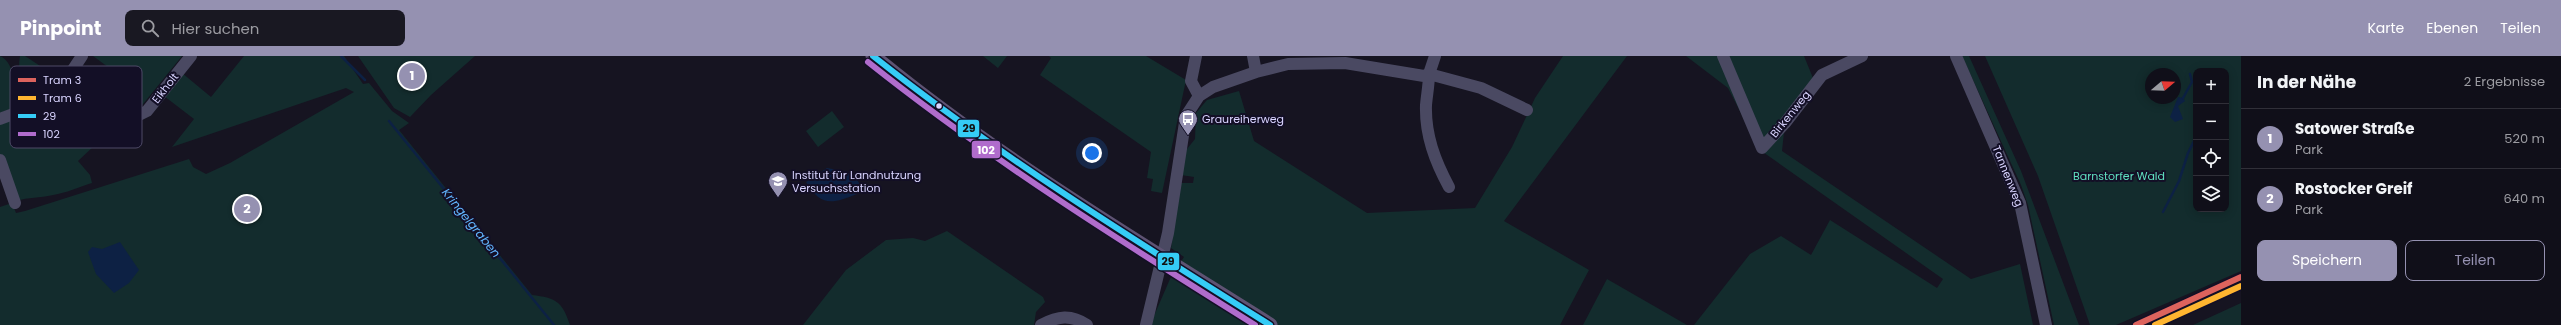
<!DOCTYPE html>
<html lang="de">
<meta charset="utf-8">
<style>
body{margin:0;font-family:Poppins,sans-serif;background:#191822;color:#f1f3f6}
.controls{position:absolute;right:12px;top:12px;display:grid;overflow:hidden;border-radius:8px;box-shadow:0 2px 10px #0003}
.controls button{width:36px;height:36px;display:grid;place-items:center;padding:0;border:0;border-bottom:1px solid #302f38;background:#100f19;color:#f1f3f6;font:20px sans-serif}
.compass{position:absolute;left:2145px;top:12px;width:36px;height:36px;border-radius:50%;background:#100f19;box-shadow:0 2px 10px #0003;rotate:71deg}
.you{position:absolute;left:1092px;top:97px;width:14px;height:14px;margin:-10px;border:3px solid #fff;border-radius:50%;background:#1a73e8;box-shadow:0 0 0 6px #1a73e833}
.badge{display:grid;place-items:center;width:26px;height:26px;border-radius:50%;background:#9591b1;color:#fff;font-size:13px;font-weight:700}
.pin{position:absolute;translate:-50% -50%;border:2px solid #fff;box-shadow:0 1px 4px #0006}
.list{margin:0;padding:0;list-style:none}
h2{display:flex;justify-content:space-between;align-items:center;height:52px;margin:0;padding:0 16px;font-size:17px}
h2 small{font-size:13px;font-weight:400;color:#9c9ca2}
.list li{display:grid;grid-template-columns:26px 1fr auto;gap:12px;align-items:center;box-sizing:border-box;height:60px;padding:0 16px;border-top:1px solid #302f38}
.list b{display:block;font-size:15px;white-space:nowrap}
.list p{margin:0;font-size:13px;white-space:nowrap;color:#9c9ca2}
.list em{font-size:13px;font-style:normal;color:#9c9ca2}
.actions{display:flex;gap:8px;padding:12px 16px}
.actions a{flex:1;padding:9px 0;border:1px solid #9591b1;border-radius:8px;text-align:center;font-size:14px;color:#9591b1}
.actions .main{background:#9591b1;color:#fff}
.icon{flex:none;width:22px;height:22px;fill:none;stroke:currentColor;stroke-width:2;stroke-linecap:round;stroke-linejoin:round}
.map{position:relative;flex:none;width:2241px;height:269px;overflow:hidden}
header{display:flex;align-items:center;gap:24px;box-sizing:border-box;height:56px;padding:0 20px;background:#9591b1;color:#fff}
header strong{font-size:19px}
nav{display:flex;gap:22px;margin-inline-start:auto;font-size:14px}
.search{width:280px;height:36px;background:#191822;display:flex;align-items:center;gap:10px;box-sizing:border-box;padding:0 14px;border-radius:8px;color:#9c9ca2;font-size:15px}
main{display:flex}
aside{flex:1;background:#100f19}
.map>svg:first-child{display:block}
.green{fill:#132c2d;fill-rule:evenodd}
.water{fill:#0d2144}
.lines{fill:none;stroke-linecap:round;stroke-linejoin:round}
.stream{stroke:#0d2144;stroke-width:2.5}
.minor{stroke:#4a4962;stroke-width:12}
.major{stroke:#5e5373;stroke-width:15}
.bus-1-casing{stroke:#130f26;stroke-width:9}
.bus-2-casing{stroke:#130f26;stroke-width:9}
.bus-1{stroke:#35ccf6;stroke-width:6}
.bus-2{stroke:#b06ccc;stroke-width:6}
.tram-1-casing{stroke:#130f26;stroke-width:9}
.tram-2-casing{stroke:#130f26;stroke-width:9}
.tram-1{stroke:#dd635d;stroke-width:6}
.tram-2{stroke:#ffb530;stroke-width:6}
.bus-dot{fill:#d9d4ff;stroke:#130f26;stroke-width:1.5}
.labels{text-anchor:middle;stroke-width:4;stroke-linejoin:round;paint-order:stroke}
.street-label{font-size:11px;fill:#d9d4ff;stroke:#130f26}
.poi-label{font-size:11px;fill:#d9d4ff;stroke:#130f26;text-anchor:start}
.park-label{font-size:11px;fill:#5fe0c0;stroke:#130f26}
.water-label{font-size:12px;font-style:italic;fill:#62b6ff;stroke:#130f26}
.key{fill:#130f26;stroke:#4e4a67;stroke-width:1}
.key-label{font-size:11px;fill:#d9d4ff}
.line-badge{stroke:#130f26;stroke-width:1.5}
.badge-label{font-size:11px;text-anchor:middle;font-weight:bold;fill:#fff}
.pale-badge-label{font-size:11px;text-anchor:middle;font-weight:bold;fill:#111}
</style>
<header>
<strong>Pinpoint</strong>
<div class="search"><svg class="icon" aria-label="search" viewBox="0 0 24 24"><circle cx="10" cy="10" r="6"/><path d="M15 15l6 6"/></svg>Hier suchen</div>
<nav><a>Karte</a><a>Ebenen</a><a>Teilen</a></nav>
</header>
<main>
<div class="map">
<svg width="2241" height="269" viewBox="0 0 2241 269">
<rect width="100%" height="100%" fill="#161421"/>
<path class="green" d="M0,0C13,5 17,30 15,43L20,46L30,44C22,29 17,17 20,0H25L60,23C50,44 20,49 0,57Z
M93,0H182L139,53L112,62L107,61L99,53L123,22Z
M244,0H344L363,28L369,27L392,55L409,67L399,74L532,239C556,242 562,245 570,269H0V151L12,147L16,157L25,155L189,103L193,111L206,118L230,107L354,36L346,32L172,91L194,63L164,40L182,17L211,41Z
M358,0H475L431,39L410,61L394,52Z
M983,0H1007L998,12Z
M1049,0H1146L1186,24L1162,137L1151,135L1153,123L1147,122L1151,96L1040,19L1051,2Z
M1563,0H1627L1504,165L1589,214L1560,269H1150L1170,223L1184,201L1171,192L1181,127H1193L1194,121L1181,119L1183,98L1195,83L1196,57L1207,44L1239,35L1254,85L1367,157L1475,152L1512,91L1535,42Z
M1686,0H1804L1815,27L1785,67L1782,95L1971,223L2020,208L2033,269H1694L1750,198L1781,180L1811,199L1830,164L1937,232L1943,223L1760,94L1728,32Z
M1962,0H1969L2021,115L2079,269H2054L2028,149L2021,129Z
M1985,0H2241V215L2116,269H2090L2038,120ZM2196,15H2226V153H2196ZM2151,18H2175V42H2151Z
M62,35C83,42 90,67 112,73L78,105L90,119L92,127C79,131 66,137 53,139C39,142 29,141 16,145L0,98V66L27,56L29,61L37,58L38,61L56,52L52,44Z
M832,55L844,71L818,91L806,75Z
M947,175L1043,241L1045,246L1036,256L1034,269H803L846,214L886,184L913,182L925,185Z
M1607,223L1687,269H1583Z
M2241,247V269H2193Z"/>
<path class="water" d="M2178,41L2183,42L2185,45L2178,50L2183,63L2175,66L2170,61Z
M827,112C842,115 855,115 861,131L857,138C832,148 821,151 806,126Z
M120,186L139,214L129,227L114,237L96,218L88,196L92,191L102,193Z"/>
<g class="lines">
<path class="stream" d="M341,0L365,24
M2183,42L2192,26L2190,18
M389,65L554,269
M2163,156L2179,125L2188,97L2194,85"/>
<path class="minor" d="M82,0L68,21L67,29L97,59L113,68L129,64L147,55L191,0
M1196,0L1191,25L1199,40
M1253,0L1256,16
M1723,0L1762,92L1785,67L1822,19L1862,0
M1956,0L2020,147L2046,269
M1429,18C1429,28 1427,38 1426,49C1425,79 1435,105 1449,131
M1429,18L1481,32L1527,54
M1429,18L1435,0
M0,63L40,48L67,29
M0,104L15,147
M1041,269C1058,260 1071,258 1087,269
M1146,269L1168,177L1186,60L1199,40L1213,31L1256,16L1288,8L1345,7L1424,20L1429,18"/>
<path class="major" d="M873,0C997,102 1135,184 1270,269"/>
<g class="bus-1-casing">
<path id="bus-1" d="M873,0C999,100 1134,184 1270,269"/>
</g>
<g class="bus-2-casing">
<path id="bus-2" d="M868,6C991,104 1122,186 1255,269"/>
</g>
<use href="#bus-1" class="bus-1"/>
<use href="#bus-2" class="bus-2"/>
<g class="tram-1-casing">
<path id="tram-1" d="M2136,269L2241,221"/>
</g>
<g class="tram-2-casing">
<path id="tram-2" d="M2155,269L2241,230"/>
</g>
<use href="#tram-1" class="tram-1"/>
<use href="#tram-2" class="tram-2"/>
</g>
<defs>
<g id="bus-pin" transform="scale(1)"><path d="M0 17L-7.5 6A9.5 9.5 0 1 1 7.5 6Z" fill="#9591b1" stroke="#130f26"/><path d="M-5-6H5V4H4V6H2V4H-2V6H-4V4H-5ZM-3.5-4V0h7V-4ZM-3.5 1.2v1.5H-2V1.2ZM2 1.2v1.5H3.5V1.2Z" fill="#fff"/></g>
<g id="university-pin" transform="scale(1)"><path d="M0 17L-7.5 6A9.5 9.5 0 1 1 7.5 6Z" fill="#9591b1" stroke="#130f26"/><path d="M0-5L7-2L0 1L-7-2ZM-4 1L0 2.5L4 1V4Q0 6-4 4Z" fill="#fff"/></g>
</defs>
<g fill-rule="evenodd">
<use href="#bus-pin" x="1188" y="63"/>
<use href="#university-pin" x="778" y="125"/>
</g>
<circle class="bus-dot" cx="939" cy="50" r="3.5"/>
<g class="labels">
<g class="street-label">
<text transform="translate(165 32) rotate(-52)" y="4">Eikholt</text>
<text transform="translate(1790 58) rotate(-51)" y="4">Birkenweg</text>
<text transform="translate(2008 120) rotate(68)" y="4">Tannenweg</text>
</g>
<g class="poi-label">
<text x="1202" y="67">Graureiherweg</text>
<text x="792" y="123">Institut für Landnutzung<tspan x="792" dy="13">Versuchsstation</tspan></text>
</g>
<g class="park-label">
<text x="2119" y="124">Barnstorfer Wald</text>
</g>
<g class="water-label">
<text transform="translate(471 167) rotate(51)" y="4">Kringelgraben</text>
</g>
</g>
<rect x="10" y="10" width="132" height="82" rx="6" class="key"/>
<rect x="18" y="22" width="18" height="4" fill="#dd635d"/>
<rect x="18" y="40" width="18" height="4" fill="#ffb530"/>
<rect x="18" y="58" width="18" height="4" fill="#35ccf6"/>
<rect x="18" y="76" width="18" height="4" fill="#b06ccc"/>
<g class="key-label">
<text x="43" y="28">Tram 3</text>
<text x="43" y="46">Tram 6</text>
<text x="43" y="64">29</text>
<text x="43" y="82">102</text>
</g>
<g class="line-badge">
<rect x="957" y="63" width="23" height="19" rx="4" fill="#35ccf6"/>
<rect x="971" y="84" width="30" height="19" rx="4" fill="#b06ccc"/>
<rect x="1157" y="196" width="23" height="19" rx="4" fill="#35ccf6"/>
</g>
<g class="badge-label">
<text x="986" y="98">102</text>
</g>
<g class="pale-badge-label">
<text x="969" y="76">29</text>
<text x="1168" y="209">29</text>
</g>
</svg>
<div class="controls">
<button>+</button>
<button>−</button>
<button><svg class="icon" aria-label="locate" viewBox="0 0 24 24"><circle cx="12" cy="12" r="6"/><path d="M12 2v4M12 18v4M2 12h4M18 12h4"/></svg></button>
<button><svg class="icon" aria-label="layers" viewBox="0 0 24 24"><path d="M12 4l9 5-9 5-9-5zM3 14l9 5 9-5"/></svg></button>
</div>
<svg class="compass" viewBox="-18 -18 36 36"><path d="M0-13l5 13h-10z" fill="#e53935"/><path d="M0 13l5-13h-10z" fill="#9c9ca2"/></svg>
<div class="you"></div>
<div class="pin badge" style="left:412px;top:20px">1</div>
<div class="pin badge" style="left:247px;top:153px">2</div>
</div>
<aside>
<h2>In der Nähe<small>2 Ergebnisse</small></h2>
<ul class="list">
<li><span class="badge">1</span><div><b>Satower Straße</b><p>Park</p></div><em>520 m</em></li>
<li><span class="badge">2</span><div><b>Rostocker Greif</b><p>Park</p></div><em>640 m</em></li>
</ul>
<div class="actions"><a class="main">Speichern</a><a>Teilen</a></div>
</aside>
</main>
